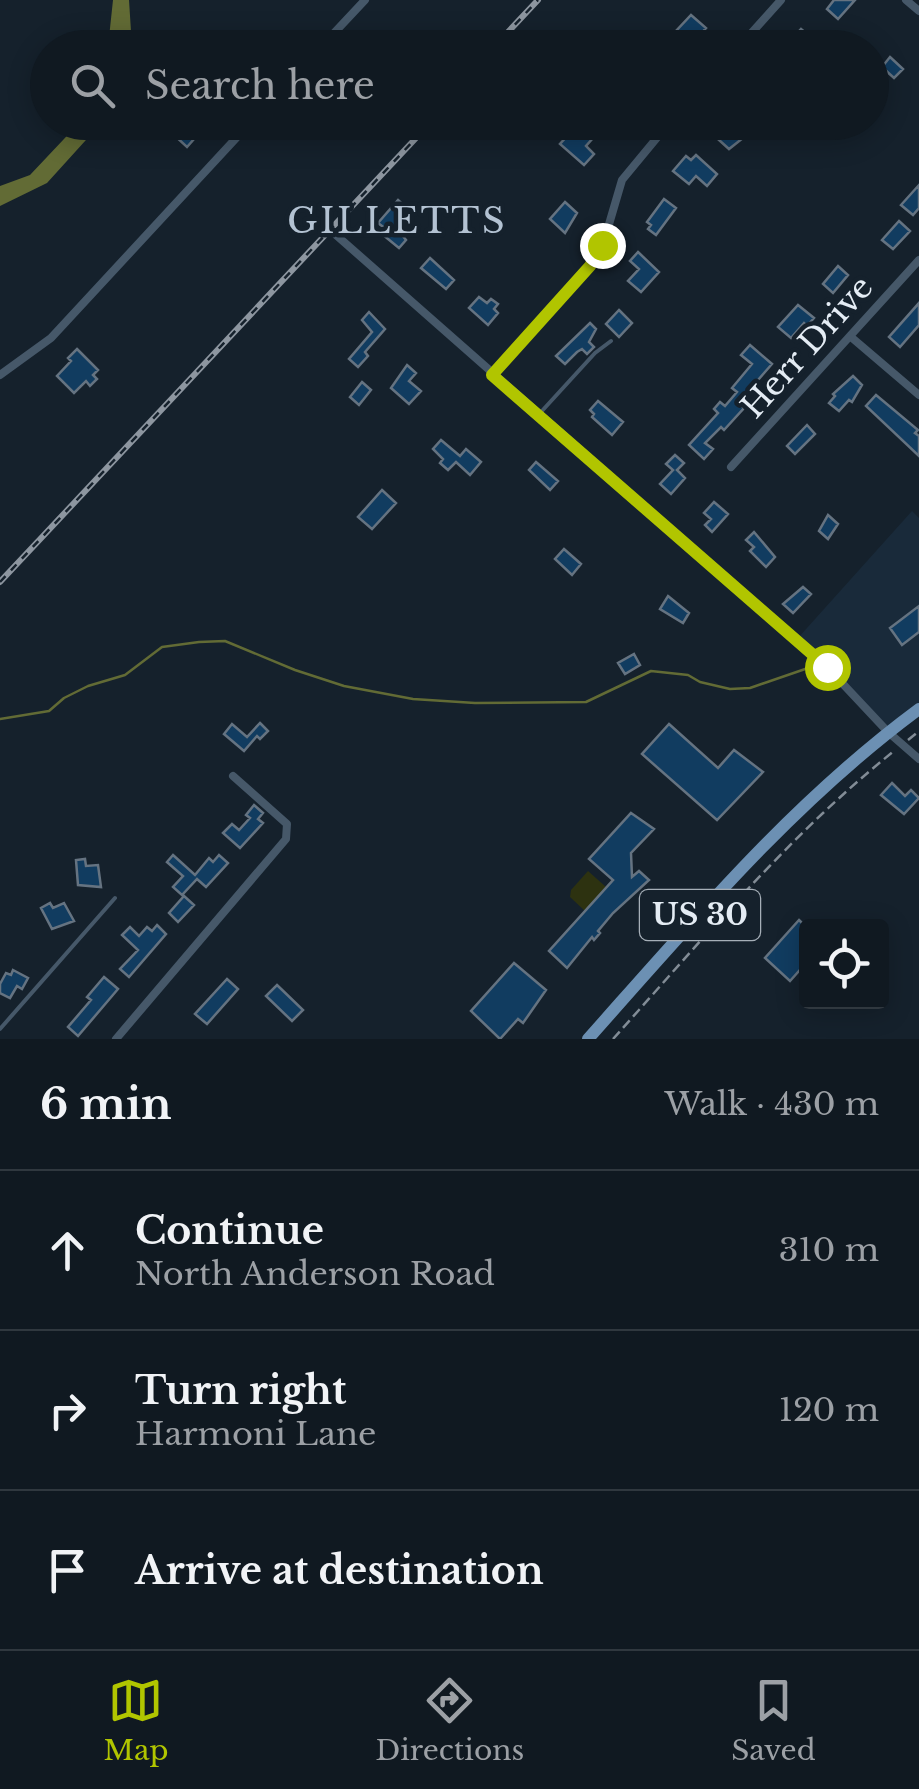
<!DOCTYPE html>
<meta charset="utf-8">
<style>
body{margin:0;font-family:"Libre Baskerville",serif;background:#19222a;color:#f1f3f6}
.controls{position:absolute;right:30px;bottom:30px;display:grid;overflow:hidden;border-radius:10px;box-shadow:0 5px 25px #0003}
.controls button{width:90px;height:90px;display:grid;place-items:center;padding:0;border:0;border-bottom:2px solid #30383f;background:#101921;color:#f1f3f6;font:50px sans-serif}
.stop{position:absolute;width:30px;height:30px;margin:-22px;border:8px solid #b1c500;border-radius:50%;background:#fff}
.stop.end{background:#b1c500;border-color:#fff;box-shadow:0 2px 10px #0008}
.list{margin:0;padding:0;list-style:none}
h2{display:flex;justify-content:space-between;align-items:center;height:130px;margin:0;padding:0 40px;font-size:42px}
h2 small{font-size:32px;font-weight:400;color:#9ca0a5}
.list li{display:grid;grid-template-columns:65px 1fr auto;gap:30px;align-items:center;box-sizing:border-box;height:160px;padding:0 40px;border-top:2px solid #30383f}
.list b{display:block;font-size:38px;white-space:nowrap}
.list p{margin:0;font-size:32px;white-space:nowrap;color:#9ca0a5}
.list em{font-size:32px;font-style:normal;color:#9ca0a5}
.icon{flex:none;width:55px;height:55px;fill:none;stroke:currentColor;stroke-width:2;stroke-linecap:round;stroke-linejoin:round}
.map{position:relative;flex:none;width:919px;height:1039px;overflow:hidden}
.search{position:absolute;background:#101921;box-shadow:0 5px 25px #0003;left:30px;right:30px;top:30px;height:110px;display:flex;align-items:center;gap:25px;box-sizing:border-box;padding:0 35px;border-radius:55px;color:#9ca0a5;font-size:38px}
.sheet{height:610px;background:#101921}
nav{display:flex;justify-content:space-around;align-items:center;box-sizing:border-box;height:140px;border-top:2px solid #30383f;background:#101921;font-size:28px;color:#9ca0a5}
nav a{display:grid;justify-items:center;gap:5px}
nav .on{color:#b1c500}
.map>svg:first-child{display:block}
.built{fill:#192a3a}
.green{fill:#2d3210}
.water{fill:#626b35}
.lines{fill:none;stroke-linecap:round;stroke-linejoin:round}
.stream{stroke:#626b35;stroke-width:2.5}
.building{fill:#113c60;stroke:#657381;stroke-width:2.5}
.path{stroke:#828c96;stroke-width:2.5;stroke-dasharray:10 5;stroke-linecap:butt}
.service{stroke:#465869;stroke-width:4}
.minor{stroke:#465869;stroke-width:8}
.primary{stroke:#6c90b3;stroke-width:12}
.rail-casing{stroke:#8d96a0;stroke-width:6}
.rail{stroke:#15212c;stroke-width:2.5;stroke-dasharray:8;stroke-linecap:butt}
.route{stroke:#b1c500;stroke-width:12}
.labels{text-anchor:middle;stroke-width:9;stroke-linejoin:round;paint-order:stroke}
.shield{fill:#15212c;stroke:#a6afb8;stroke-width:2.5}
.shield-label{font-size:30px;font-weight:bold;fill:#e4ecf4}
.street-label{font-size:32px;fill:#e4ecf4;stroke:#15212c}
.neighbourhood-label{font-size:35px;letter-spacing:2.5px;fill:#b3c2d2;stroke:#15212c}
</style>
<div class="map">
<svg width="919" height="1039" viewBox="0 0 919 1039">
<rect width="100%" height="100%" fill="#15212c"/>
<path class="built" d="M912,511L919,518V706L889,728L828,665L798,638Z"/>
<path class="green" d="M588,871L606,887L585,911L570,897L571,890Z"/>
<path class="water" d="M113,0H129L132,47H108Z
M80,122L97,123L95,130L47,183L0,206V186L30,175Z"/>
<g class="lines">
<path class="stream" d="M0,719L49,711L64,698L88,686L125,675L162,647L199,642L225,641L295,670L344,686L413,699L475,703L586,702L651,671L688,675L700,682L730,689L750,688L811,667"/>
</g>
<path class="building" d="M834,0H855L838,19L827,9Z
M691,15L706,28L696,39L698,41L689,48L680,40L684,36L677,30Z
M801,29L814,40L807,48H784Z
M890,57L903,69L894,78L882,67Z
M160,122H209L187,147Z
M725,122H738L746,130L741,135L743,138L729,149L709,131L717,123L722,126Z
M584,126L593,133V138L586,146L594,154L584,165L560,144L570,133L574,137Z
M696,155L717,174L707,186L696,176L689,184L673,171L686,156L691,160Z
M919,185V208L913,215L901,205Z
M664,199L676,208L656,235L648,229L651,225L647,222Z
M398,200L409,210L399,221L407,228L402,235L406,240L399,248L382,234L386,229L378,223Z
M565,202L577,213L565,233L550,219Z
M899,221L910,231L893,249L882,240Z
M638,252L659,272L641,292L628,281L639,269L630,261Z
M430,258L454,280L446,289L421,268Z
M838,266L848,275L833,293L823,284Z
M479,297L487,303L491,299L498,304L494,309L498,313L488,325L469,308Z
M919,303V325L900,347L889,337Z
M798,305L814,318L807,326L804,323L791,338L778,327Z
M619,310L632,323L619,337L606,324Z
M369,312L385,329L365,352L368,356L358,367L349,359L372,332L362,320Z
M590,323L596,329L589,342L594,347L587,354L582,349L577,352L565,364L556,356Z
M750,345L772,364L738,403L744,408L724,430L721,427L705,443L713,449L704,459L689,445L718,413L714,409L720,402L725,406L737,392L732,388L752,364L741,355Z
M77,349L98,370L93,375L97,379L90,386L86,381L74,393L57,376L71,361L68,358Z
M407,365L416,373L409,381L421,391L409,404L391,388Z
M853,376L862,385L852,402L849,400L839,411L829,403L835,396L833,394Z
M362,382L371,390L359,405L350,397Z
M876,395L918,430L915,433L919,436V456L866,406Z
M598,401L623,422L612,435L592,417L594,414L590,410Z
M807,425L815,434L795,454L787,446Z
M441,440L460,456L466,449L481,462L470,475L456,462L448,470L440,463L443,459L433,449Z
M675,455L684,463L677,470L685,478L671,494L660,484L673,470L666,464Z
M536,462L558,481L550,490L529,470Z
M382,490L396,503L372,529L358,517Z
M714,502L728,514L712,532L705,525L711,519L704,513Z
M828,515L838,524L828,539L819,531Z
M754,532L775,557L766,567L750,551L754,547L746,540Z
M564,549L581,564L572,575L555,559Z
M803,587L811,594L793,613L783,604Z
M668,596L689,613L683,623L660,609Z
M919,606V632L902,645L890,628Z
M634,654L640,665L625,674L618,663Z
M260,723L268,731L260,739L257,736L244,751L224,734L232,724L247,737Z
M669,724L718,768L734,750L763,772L717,820L642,754Z
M892,783L905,796L911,790L919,798L904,814L881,795Z
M254,805L263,813L258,819L263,823L240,848L223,833L232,824L239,830L250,818L246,815Z
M631,813L654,829L631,853L632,877L639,871L649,880L613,913L598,931L600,933L594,940L592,937L567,968L549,951L613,880L589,859Z
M173,855L195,875L209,858L213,862L219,855L228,863L206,887L197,879L182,895L173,887L183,876L167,862Z
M85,859L86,866L98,865L101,887L78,885L76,860Z
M184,896L194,905L178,922L169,913Z
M50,903L53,908L64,903L74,921L52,929L41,908Z
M799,920L806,927V963L790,981L765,958Z
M157,925L166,934L129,977L120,969L138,950L122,935L130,927L139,936L147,927L152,931Z
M514,963L546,990L523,1023L518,1019L500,1039L471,1011Z
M13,970L28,978L22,989L17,986L10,998L0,993V984L6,973L11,975Z
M104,977L118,989L78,1036L68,1027L91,1000L87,997Z
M227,979L238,989L207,1024L195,1014Z
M277,985L303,1010L292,1021L266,996Z"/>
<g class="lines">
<path class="path" d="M908,740L919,731
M613,1039C703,939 789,835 894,751"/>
<path class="service" d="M541,412L595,353L611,341
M0,1029L115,898"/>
<path class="minor" d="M906,0L919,11
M320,48L365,0
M738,48L781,0
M336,235L827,667L888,732L919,759
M851,337L919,395
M0,375L51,338L251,122
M492,375L590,266L607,231L622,180L670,122
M731,467L919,260
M116,1039L286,839L287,824L233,776"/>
<path class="primary" d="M588,1039C692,922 793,802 919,709"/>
<g class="rail-casing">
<path id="rail" d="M493,48L538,0
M0,582L431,122"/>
</g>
<use href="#rail" class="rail"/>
</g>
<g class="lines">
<path class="route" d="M602,245L590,266L492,375L827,667"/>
</g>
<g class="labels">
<rect class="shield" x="640" y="890" width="120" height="50" rx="8"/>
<g class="shield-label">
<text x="700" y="925">US 30</text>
</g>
<g class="street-label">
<text transform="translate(807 347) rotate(-48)" y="11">Herr Drive</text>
</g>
<g class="neighbourhood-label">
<text x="397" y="233">GILLETTS</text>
</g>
</g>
</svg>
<div class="controls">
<button><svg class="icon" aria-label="locate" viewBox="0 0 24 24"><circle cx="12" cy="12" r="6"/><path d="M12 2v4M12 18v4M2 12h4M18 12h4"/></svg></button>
</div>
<div class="stop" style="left:827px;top:667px"></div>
<div class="stop end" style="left:602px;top:245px"></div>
<div class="search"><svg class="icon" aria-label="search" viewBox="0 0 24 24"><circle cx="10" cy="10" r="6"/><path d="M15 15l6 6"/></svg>Search here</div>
</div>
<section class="sheet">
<h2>6 min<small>Walk · 430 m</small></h2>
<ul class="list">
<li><svg class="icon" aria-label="ahead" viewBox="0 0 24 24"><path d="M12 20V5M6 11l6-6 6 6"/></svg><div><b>Continue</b><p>North Anderson Road</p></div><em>310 m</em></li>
<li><svg class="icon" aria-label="right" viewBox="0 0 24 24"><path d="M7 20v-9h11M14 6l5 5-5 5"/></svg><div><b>Turn right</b><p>Harmoni Lane</p></div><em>120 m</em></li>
<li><svg class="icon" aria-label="arrive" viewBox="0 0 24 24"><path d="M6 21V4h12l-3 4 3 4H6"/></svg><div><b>Arrive at destination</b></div></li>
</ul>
</section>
<nav>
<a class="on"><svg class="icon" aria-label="map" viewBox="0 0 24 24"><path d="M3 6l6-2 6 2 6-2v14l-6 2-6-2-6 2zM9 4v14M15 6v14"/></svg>Map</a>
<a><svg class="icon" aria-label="directions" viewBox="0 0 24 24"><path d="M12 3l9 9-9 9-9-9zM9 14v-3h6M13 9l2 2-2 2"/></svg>Directions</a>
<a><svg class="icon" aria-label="saved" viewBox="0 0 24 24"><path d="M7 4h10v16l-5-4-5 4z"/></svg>Saved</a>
</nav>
